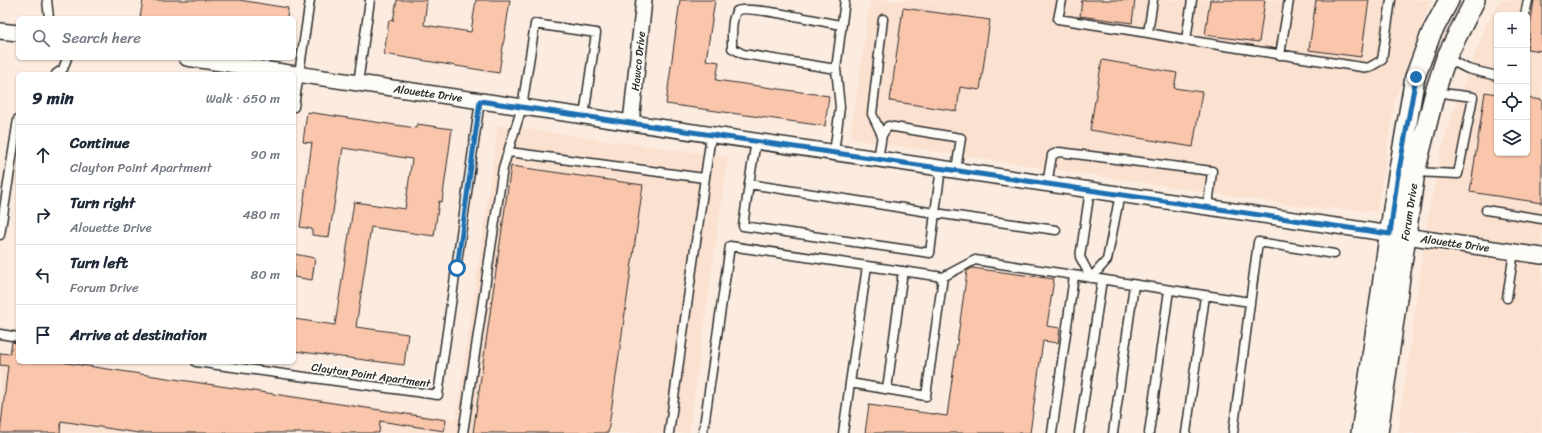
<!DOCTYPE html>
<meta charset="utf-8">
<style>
body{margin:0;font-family:Sriracha,sans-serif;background:#f2f2f3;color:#1f2937}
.controls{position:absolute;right:12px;top:12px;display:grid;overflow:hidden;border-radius:6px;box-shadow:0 1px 3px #0004}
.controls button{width:36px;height:36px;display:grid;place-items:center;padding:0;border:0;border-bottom:1px solid #e0e1e3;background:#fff;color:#1f2937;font:20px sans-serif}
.stop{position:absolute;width:12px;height:12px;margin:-9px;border:3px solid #1f6fb2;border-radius:50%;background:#fff}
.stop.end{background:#1f6fb2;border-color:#fff;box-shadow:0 1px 4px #0008}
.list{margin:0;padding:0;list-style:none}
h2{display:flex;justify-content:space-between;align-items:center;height:52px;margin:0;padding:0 16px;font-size:17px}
h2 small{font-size:13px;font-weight:400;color:#747a83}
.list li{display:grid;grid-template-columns:26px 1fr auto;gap:12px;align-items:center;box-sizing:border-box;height:60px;padding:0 16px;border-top:1px solid #e0e1e3}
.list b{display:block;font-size:15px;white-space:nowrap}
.list p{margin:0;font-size:13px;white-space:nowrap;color:#747a83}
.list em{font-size:13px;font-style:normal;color:#747a83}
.icon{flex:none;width:22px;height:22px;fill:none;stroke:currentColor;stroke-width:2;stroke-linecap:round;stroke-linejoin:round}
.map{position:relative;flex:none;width:1542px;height:433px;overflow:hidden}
.search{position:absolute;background:#fff;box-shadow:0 1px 3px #0004;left:16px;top:16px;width:280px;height:44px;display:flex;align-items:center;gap:10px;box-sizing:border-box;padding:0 14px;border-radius:6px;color:#747a83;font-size:15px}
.panel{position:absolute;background:#fff;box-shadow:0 1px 3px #0004;left:16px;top:72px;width:280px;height:292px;border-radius:6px}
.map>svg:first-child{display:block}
.built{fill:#fbe1d0;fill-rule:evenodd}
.building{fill:#fac6ab;stroke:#2b2b2b}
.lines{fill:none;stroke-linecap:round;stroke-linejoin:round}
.service-casing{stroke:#2b2b2b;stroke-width:11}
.minor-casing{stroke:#2b2b2b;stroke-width:18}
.tertiary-casing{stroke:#2b2b2b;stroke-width:22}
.service{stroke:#fdfcf7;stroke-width:8}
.minor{stroke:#fdfcf7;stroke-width:15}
.tertiary{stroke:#fdfcf7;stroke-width:19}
.route{stroke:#1f6fb2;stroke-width:5}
.labels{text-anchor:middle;stroke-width:3.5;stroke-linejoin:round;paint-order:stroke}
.street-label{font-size:11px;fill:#2b2b2b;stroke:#fdfcf7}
</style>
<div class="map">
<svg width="1542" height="433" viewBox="0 0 1542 433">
<rect width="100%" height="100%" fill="#fcece0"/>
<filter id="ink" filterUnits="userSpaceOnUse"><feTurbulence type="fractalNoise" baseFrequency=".025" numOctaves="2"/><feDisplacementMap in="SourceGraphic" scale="8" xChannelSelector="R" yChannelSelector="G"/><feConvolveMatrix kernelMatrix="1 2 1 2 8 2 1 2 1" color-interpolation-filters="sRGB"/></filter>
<g filter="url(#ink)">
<path class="built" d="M870,0H1431L1395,99L1377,211L1306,207L850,139Z
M1500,0H1542V433H1398L1427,222L1441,150L1453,111L1487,23ZM1497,15H1527V153H1497Z
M498,125L728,157L689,433H0V353L18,355V362H65L456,419Z"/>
<path class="building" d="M143,0H239L288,8L287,18H140Z
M397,0H427L424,25L471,32L476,0H510L499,73L384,54L389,20L393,21Z
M680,0H715L706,60L719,62L716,80L829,96L825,126L666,104Z
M1082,0H1135L1132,23L1080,16Z
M1210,0H1265L1259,42L1205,35Z
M1316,0H1369L1361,57L1309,50Z
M1534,0H1542V51L1527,49Z
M903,8L990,20L980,90L960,87L957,111L890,101Z
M1102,60L1177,73L1174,88L1202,92L1193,147L1090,130Z
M1485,92L1497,94V153H1527V98L1542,100V203L1470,192Z
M307,112L416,128L417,124L452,129L442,202L439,201L434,236L371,227L356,327L408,334L404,365L294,351V319L335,325L354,202L405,209L412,159L343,148L329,237L312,235V229L300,227L312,143L303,142Z
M511,166L643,185L608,433H473Z
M294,254L315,258L312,280L294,277Z
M972,268L1054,279L1047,326L1060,328L1058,343L1043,341L1030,433H865L869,405L947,416L967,271Z
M12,342L18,343V362H61L446,420L444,431L380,421L379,433H138L61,421L60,433H0L8,366L0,365V353L10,354Z"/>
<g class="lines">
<g class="service-casing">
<path id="service" d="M47,0L49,18
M1062,0L1058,19L1148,33
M1153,0L1148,33L1186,40L1192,0
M1525,15L1528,0
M1186,40L1368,68L1382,60L1391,0
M1280,55L1289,0
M1446,58L1468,69L1497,76
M836,69L743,54L732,48C732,39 731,17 737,11C745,4 827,23 841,25
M56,74L63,69L67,58
M358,83L370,0
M294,107L310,0
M882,135L872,114L883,19
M509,152L704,178
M834,153L840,107L836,69L845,0
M878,159L882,135L888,126L961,138L956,170
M941,168L935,213L1056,230
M1415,172L1458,174L1473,97L1435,92
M749,184L743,226L930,253L935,213L749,184L756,141
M1047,184L1052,155L1059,152L1212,171L1208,207
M1090,190L1080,257L1091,278
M1486,210L1542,219
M0,235L18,119
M867,266L850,383L926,396L943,277
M1091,278L1107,260L1120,194
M1507,298L1514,252
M0,334L18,337
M196,362L438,395L480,101
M887,389L903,271
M463,433L503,168L522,107L535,24L596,33L584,116
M669,433L711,135
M703,433L730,246L943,277L975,260L1250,302
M843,433L850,383
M1052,433L1074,276
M1079,433L1102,280
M1113,433L1134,285
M1149,433L1169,290
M1186,433L1205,296
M1233,433L1258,242L1334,254"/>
</g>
<g class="minor-casing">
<path id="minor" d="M0,31L18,33
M187,58L1542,256
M631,123L644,0"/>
</g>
<g class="tertiary-casing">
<path id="tertiary" d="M1361,433L1397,181L1415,77L1431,34L1449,0
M1378,433L1415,172L1435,92L1446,58L1475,0"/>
</g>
<use href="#service" class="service"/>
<use href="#minor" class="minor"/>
<use href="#tertiary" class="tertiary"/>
</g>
</g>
<g class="lines" filter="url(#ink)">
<path class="route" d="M457,268L480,101L1390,234L1397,181L1416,77"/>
</g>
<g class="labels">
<g class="street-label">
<text transform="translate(638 61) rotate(-84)" y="4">Hawco Drive</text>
<text transform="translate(428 93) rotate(8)" y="4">Alouette Drive</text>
<text transform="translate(1409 212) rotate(-81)" y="4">Forum Drive</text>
<text transform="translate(1455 243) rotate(8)" y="4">Alouette Drive</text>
<text transform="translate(371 375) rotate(8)" y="4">Clayton Point Apartment</text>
</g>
</g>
</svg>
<div class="controls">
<button>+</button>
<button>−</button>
<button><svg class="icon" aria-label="locate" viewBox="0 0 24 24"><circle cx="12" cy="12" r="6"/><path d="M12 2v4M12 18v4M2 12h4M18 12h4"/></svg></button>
<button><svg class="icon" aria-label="layers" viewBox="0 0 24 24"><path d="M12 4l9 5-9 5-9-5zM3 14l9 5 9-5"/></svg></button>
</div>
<div class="stop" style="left:457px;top:268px"></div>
<div class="stop end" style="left:1416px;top:77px"></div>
<div class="search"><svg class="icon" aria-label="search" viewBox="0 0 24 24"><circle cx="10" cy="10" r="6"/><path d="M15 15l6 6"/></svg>Search here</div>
<section class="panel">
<h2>9 min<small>Walk · 650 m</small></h2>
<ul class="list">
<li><svg class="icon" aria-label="ahead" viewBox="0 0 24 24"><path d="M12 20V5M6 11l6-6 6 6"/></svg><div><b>Continue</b><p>Clayton Point Apartment</p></div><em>90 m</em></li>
<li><svg class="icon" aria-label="right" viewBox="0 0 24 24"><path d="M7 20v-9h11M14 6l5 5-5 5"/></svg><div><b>Turn right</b><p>Alouette Drive</p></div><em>480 m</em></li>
<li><svg class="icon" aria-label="left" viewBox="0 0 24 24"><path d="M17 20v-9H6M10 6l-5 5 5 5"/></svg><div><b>Turn left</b><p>Forum Drive</p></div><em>80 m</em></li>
<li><svg class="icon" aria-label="arrive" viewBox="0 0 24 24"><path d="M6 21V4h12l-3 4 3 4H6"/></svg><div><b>Arrive at destination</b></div></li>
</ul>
</section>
</div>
